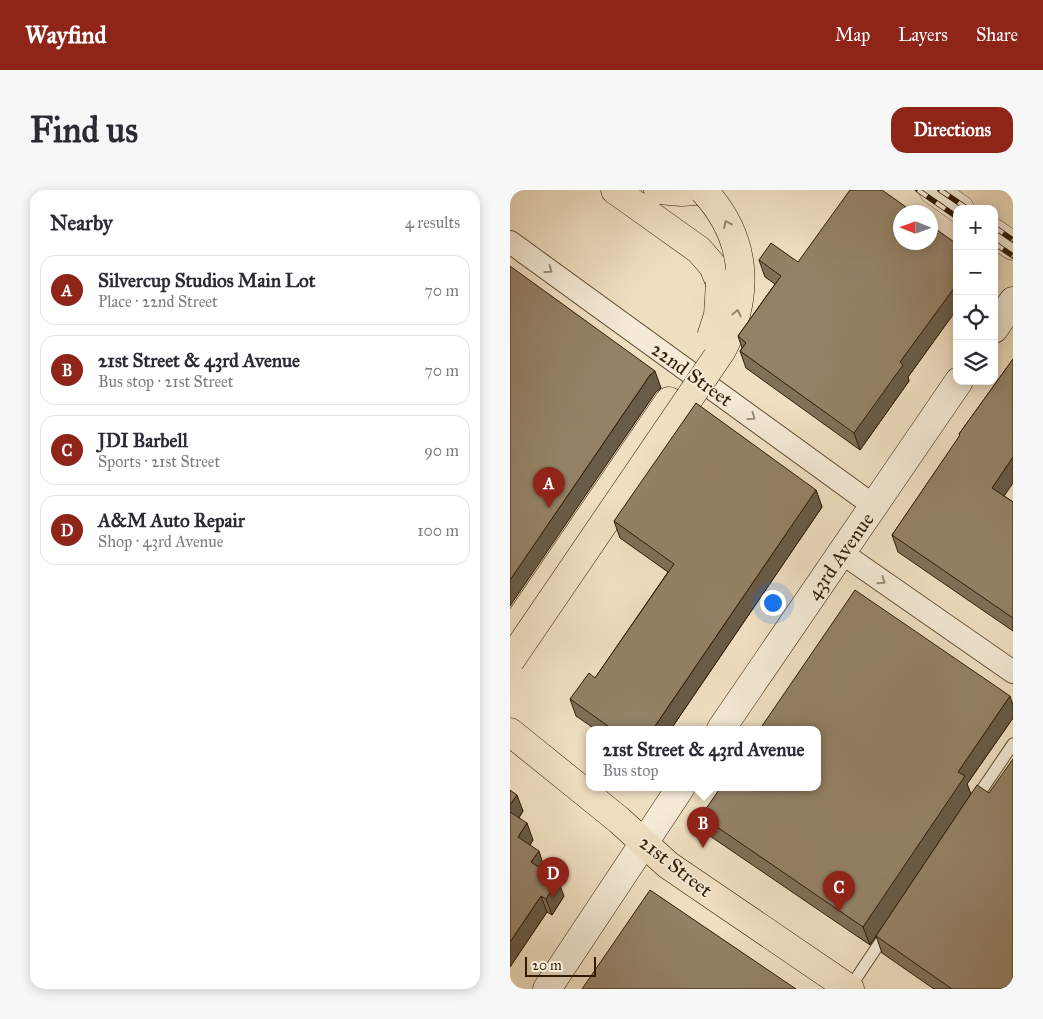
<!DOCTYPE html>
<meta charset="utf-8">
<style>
body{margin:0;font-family:"IM FELL Great Primer",serif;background:#f7f7f7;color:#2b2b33}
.controls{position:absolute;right:15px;top:15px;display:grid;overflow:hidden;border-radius:10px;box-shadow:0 2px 12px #0003}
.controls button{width:45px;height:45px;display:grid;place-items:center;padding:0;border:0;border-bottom:1px solid #e1e1e2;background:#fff;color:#2b2b33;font:25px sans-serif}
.compass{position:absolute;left:383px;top:15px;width:45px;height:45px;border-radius:50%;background:#fff;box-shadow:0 2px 12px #0003;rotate:271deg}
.scale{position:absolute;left:15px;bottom:12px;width:71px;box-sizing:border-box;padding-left:5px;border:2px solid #311c03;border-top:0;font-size:14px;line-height:18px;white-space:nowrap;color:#311c03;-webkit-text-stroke:4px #f5ebd7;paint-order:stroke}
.you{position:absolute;left:262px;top:412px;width:18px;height:18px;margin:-12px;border:4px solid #fff;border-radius:50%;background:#1a73e8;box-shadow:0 0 0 8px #1a73e833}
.badge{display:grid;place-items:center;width:32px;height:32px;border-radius:50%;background:#8f2418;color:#fff;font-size:16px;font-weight:700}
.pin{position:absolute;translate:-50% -41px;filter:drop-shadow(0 1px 2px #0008)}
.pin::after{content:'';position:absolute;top:26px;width:18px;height:15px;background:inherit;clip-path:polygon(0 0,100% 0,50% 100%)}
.popup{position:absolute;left:76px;top:536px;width:235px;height:65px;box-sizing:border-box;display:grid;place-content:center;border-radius:10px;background:#fff;filter:drop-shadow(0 1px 4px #0005);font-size:16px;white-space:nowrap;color:#7c7c81}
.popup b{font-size:19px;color:#2b2b33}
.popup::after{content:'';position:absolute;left:50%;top:100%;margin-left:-10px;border:10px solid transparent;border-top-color:#fff}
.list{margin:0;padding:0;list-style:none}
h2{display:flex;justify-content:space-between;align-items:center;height:65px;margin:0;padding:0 20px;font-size:21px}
h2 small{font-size:16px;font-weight:400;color:#7c7c81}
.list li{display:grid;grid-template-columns:32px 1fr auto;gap:15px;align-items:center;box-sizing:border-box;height:70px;margin:0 10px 10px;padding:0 10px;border:1px solid #e1e1e2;border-radius:15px}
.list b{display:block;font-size:19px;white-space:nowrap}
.list p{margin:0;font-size:16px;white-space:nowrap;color:#7c7c81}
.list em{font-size:16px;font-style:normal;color:#7c7c81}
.icon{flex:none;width:28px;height:28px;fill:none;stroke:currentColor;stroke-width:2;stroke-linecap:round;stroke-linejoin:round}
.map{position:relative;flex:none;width:503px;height:799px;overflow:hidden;border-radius:15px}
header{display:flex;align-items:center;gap:30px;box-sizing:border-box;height:70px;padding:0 25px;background:#8f2418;color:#fff}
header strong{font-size:24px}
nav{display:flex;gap:28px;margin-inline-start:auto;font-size:18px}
.intro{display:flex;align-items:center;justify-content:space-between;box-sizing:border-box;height:120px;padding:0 30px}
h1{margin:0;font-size:35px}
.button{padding:12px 22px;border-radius:15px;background:#8f2418;color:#fff;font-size:18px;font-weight:700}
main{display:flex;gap:30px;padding:0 30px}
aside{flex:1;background:#fff;border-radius:15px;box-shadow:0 2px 12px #0003}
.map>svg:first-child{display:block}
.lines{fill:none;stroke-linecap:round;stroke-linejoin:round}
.service-casing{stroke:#614d33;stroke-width:13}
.minor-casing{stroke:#614d33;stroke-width:24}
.tertiary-casing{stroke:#614d33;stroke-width:29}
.secondary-casing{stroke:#311c03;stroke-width:29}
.primary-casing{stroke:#311c03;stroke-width:29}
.trunk-casing{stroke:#311c03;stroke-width:29}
.service{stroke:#f5ebd7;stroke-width:11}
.minor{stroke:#f5ebd7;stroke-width:22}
.tertiary{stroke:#f5ebd7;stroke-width:28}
.secondary{stroke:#f5ebd7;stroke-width:28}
.primary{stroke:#f0e0c2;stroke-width:28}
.trunk{stroke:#f0e0c2;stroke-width:28}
.rail-casing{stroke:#311c03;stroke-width:5.5}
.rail{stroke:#f5ebd7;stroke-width:4;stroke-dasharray:11;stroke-linecap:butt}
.trunk-bridge-casing{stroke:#311c03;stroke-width:29;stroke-linecap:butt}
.trunk-bridge{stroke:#f0e0c2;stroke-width:28}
.wall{fill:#7f7058;stroke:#311c03}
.shaded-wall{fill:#685b47;stroke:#311c03}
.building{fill:#948266;stroke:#311c03}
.oneway{stroke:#9a886c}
.oneway2{stroke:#9d8e78}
.labels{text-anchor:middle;stroke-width:4;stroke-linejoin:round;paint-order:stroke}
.street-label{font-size:20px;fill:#311c03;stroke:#f5ebd7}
</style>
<header>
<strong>Wayfind</strong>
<nav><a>Map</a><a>Layers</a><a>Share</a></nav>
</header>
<div class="intro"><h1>Find us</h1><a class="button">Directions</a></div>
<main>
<aside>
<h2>Nearby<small>4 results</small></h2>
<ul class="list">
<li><span class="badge">A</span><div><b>Silvercup Studios Main Lot</b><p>Place · 22nd Street</p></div><em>70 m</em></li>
<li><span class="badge">B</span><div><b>21st Street &amp; 43rd Avenue</b><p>Bus stop · 21st Street</p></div><em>70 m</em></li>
<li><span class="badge">C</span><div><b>JDI Barbell</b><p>Sports · 21st Street</p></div><em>90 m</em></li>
<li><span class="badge">D</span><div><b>A&amp;M Auto Repair</b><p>Shop · 43rd Avenue</p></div><em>100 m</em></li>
</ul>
</aside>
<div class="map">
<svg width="503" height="799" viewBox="0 0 503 799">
<rect width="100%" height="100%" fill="#f0e0c2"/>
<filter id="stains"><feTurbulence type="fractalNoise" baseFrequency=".004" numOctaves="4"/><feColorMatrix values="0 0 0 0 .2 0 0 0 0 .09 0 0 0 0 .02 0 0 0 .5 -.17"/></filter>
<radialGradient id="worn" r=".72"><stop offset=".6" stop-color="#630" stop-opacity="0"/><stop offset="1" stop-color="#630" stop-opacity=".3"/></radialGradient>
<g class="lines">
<g class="service-casing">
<path id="service" d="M465,610L503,554
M339,799L377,742"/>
</g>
<g class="minor-casing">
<path id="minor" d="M0,52L364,316
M332,363L503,482"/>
</g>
<g class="tertiary-casing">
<path id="tertiary" d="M423,0L450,19
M484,43L503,56"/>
</g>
<g class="secondary-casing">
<path id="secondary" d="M484,139L503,111
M211,539L449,191
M37,799L171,597"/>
</g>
<g class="primary-casing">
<path id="primary" d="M0,542L109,630L158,675L340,799"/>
</g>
<g class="trunk-casing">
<path id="trunk" d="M105,0L189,60L203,76L210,93
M148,0L172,2L197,0
M0,444L159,211"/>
</g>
<use href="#service" class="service"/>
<use href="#minor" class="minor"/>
<use href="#tertiary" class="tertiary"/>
<use href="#secondary" class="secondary"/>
<use href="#primary" class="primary"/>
<use href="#trunk" class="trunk"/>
<g class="rail-casing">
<path id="rail" d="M408,0L447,27
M430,0L458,19
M484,37L503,50
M484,53L503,66"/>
</g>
<use href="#rail" class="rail"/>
<g class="trunk-bridge-casing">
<path id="trunk-bridge" d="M201,147L208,125L210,93
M0,471L212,160C241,104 237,47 193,0"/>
</g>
<use href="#trunk-bridge" class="trunk-bridge"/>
</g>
<path class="wall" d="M447,54V119L398,187L399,191L350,260L236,178L230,161L232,158L228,146L265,94L255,87L249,70L288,72Z
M503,169L494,306L503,312V441L388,362L382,345L450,246L449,244Z
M306,300L312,317L161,539H85L66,526L60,509L85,488L158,382L110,348L104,331Z
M503,515V528L457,594L461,604L360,755L197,644L191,626Z
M0,600L13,621L9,628L23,650L20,655L34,677L33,680L54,706L42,725L37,722L0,777Z
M366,746L503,799H424L372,763Z"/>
<path class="shaded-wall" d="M447,94V119L398,187L399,191L350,260L344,243L390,172Z
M145,181L151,198L146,202L0,416V390L140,185Z
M503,267V293L488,315L482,298Z
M306,300L312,317L161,539H143Z
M500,506L503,515V528L457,594L461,604L360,755L353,737L448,582Z
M7,605L13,621L3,636L0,628V615Z
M17,633L23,650L14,663L8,647Z
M29,661L34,677L27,688L21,672Z
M48,690L54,706L42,725L36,709Z
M31,706L37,722L0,777V752Z"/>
<path class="building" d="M340,0H372L403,22H390V52H420V35L447,54V94L390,172L393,175L344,243L230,161L236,153L228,146L271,86L249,70L261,53L288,72Z
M0,76L145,181L140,185L0,390Z
M503,169V267L482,298L503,312V428L382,345L450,245L449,244Z
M186,213L306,300L143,539H102L60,509L79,483L85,488L164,374L104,331Z
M345,400L500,506L448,582L455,586L353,737L191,626L211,597H307V539H250Z
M503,569V799H442L366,746L467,595L479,603Z
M0,600L7,605L0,615Z
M0,622L17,633L8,647L29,661L21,672L48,690L36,709L31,706L0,752Z
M140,700L286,799H72Z"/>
<defs><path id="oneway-chevron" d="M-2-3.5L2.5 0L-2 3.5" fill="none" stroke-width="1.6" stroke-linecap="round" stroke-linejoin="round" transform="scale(1.25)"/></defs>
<g class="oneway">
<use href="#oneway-chevron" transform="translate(217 34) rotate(-116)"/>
<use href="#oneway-chevron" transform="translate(227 123) rotate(-77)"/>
</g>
<g class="oneway2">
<use href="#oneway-chevron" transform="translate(39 80) rotate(36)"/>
<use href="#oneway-chevron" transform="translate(242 227) rotate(36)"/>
<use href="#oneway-chevron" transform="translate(372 391) rotate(35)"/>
</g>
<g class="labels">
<g class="street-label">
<text transform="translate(182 184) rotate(36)" y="7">22nd Street</text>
<text transform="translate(330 366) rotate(-55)" y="7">43rd Avenue</text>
<text transform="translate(166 676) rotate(38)" y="7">21st Street</text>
</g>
</g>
<rect width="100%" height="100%" filter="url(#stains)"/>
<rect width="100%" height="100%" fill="url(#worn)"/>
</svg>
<div class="controls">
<button>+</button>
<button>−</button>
<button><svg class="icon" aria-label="locate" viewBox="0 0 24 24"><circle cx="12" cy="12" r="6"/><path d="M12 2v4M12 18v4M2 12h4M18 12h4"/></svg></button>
<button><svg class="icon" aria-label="layers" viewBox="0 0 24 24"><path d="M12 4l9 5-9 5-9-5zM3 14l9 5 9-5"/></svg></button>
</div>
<svg class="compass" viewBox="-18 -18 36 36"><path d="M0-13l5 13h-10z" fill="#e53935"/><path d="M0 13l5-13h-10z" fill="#7c7c81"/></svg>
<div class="scale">20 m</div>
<div class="you"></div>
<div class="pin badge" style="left:39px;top:318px">A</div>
<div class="pin badge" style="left:193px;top:658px">B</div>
<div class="popup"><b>21st Street &amp; 43rd Avenue</b>Bus stop</div>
<div class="pin badge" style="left:329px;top:722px">C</div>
<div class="pin badge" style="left:43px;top:708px">D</div>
</div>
</main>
